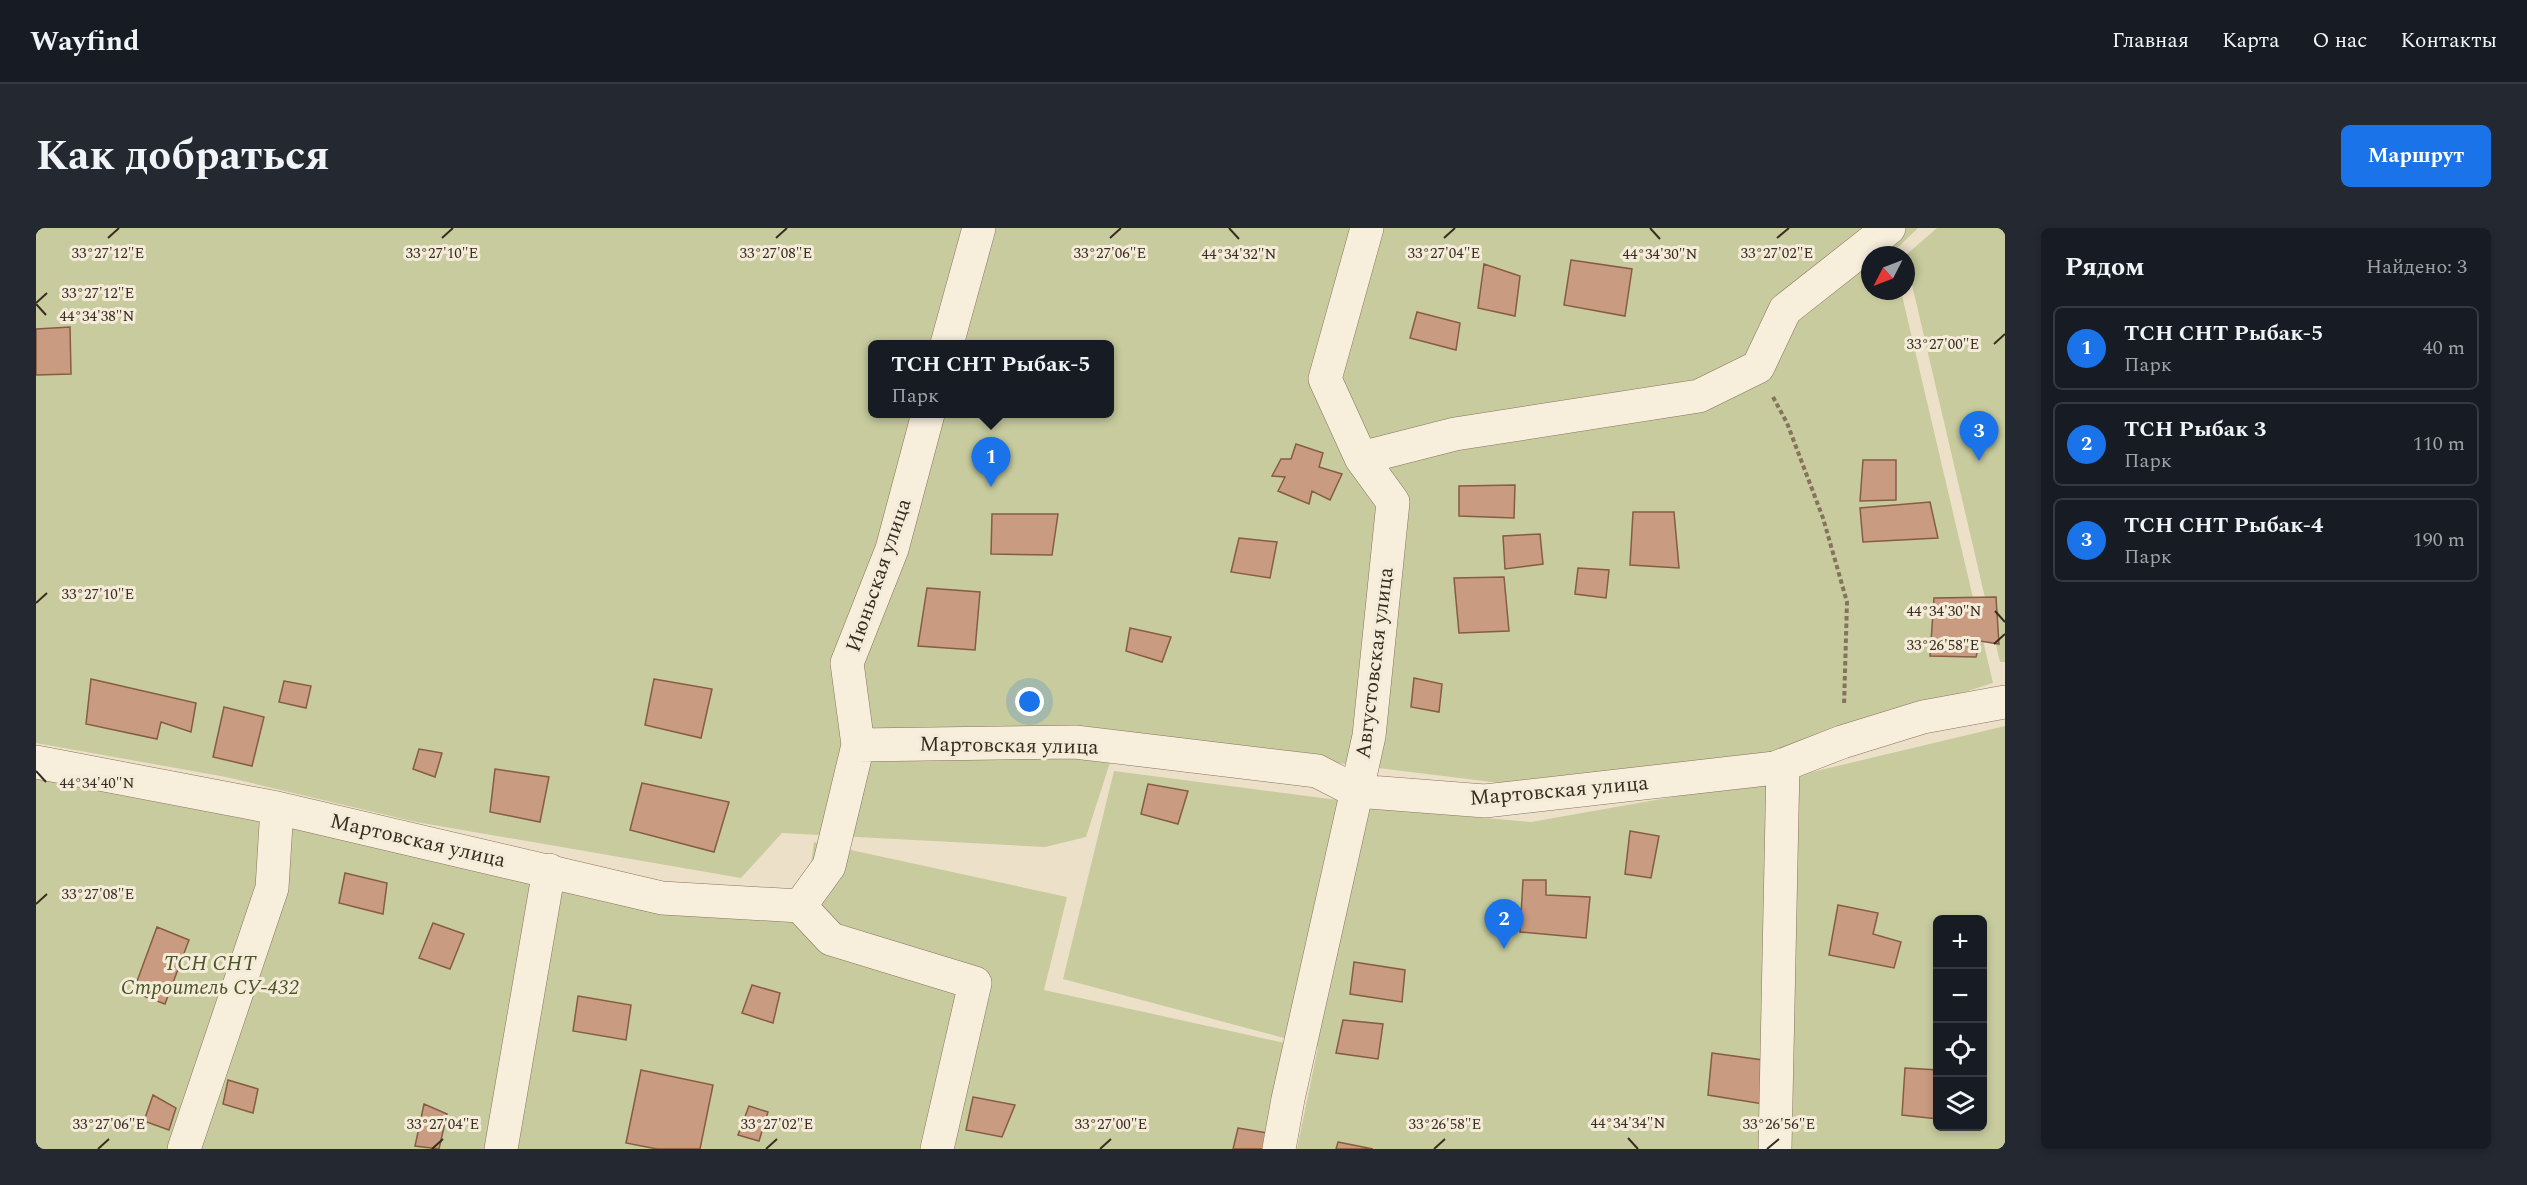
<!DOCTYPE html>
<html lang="ru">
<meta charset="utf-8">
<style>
body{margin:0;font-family:Spectral,serif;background:#242831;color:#f1f3f6}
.controls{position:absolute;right:18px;bottom:18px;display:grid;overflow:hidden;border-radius:9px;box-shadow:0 3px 9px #0003}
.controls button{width:54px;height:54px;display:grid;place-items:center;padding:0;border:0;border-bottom:2px solid #363941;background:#171b24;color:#f1f3f6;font:30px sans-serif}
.compass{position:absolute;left:1825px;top:18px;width:54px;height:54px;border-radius:50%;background:#171b24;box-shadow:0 3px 9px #0003;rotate:228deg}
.you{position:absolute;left:994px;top:474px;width:21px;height:21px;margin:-15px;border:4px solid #fff;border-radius:50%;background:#1a73e8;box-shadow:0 0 0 9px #1a73e833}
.badge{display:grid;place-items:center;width:39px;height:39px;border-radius:50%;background:#1a73e8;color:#fff;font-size:20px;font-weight:700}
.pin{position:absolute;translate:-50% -50px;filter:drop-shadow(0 2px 3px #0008)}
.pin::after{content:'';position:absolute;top:32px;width:21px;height:18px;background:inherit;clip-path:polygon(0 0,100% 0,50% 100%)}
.popup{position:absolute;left:832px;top:112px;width:246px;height:78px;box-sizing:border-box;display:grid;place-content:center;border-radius:9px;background:#171b24;filter:drop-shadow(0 2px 4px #0005);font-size:20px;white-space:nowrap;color:#9ea1a6}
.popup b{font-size:22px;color:#f1f3f6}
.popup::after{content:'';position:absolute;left:50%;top:100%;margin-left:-12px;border:12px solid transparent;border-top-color:#171b24}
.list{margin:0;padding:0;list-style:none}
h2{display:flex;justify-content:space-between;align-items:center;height:78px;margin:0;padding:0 24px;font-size:26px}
h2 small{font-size:20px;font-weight:400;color:#9ea1a6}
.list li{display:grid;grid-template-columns:39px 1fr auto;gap:18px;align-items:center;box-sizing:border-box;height:84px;margin:0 12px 12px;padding:0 12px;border:2px solid #363941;border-radius:9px}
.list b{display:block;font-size:22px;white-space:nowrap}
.list p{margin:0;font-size:20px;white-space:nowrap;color:#9ea1a6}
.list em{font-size:20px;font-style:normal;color:#9ea1a6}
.icon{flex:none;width:33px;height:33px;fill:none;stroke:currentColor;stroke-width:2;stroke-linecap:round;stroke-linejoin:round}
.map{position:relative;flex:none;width:1969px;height:921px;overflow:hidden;border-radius:9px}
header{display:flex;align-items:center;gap:36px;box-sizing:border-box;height:84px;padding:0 30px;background:#171b24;border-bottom:2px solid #363941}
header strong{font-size:28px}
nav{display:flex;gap:33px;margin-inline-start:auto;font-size:21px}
.intro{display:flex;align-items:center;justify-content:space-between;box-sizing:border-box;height:144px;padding:0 36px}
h1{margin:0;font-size:42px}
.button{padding:15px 27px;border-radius:9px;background:#1a73e8;color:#fff;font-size:21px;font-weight:700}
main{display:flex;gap:36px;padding:0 36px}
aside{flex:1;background:#171b24;border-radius:9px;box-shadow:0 3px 9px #0003}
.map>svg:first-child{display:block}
.green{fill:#c7cb9d;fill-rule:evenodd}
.building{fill:#c99b80;stroke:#865c45;stroke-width:1.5}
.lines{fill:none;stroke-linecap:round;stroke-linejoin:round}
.minor-casing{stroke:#88725e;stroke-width:34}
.path{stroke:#88725e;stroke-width:4;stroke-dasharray:4.5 3;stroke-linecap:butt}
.minor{stroke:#f8eedc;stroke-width:33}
.ticks{fill:none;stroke:#392c21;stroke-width:2}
.labels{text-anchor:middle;stroke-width:6;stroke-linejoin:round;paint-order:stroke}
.street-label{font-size:21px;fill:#392c21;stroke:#f4ebd8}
.park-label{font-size:21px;font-style:italic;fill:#4c5528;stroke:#f4ebd8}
.ticks-label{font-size:15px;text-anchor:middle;fill:#392c21;stroke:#f4ebd8;stroke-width:6;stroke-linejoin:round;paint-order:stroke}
</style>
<header>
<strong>Wayfind</strong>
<nav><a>Главная</a><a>Карта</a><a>О нас</a><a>Контакты</a></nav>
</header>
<div class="intro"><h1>Как добраться</h1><a class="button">Маршрут</a></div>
<main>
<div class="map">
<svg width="1969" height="921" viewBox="0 0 1969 921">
<rect width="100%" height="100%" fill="#ede0c8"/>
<path class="green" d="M0,0H1882L1856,25V27H1834V63H1865L1957,455L1730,527L1472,556L1286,533L1079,519L1050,609L1009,619L746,605L705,650L380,594L190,549L0,515ZM836,116H1074V186H836Z
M1901,0H1969V434H1964L1870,31V27Z
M1969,498V921H1261L1282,819L1027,751L1078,543L1426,588L1495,594L1772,545ZM1902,692H1946V898H1902Z
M0,537L743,676L774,642L778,614L1031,669L1008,762L1249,815L1228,921H0Z"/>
<path class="building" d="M1535,32L1596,41L1589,88L1528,77Z
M1448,36L1484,48L1479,88L1442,80Z
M1381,84L1424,95L1420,122L1374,110Z
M34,99L35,146L0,147V101Z
M1260,216L1287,225L1283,239L1306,246L1294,272L1276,263L1273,276L1242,263L1249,249L1236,248L1245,231H1255Z
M1827,232H1860V272L1824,273Z
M1479,257L1478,290L1423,288V258Z
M1894,274L1902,310L1827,314L1824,280Z
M1597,284H1638L1643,340L1594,337Z
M956,286H1022L1016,327L955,326Z
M1504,306L1507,336L1469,341L1467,308Z
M1203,310L1241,314L1234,350L1195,344Z
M1542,340L1573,342L1570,370L1539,366Z
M1468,349L1473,403L1423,405L1418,350Z
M891,360L944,364L939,422L882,418Z
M1960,369L1963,416L1944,413L1940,429L1894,428L1898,370Z
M1094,400L1135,409L1126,434L1090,423Z
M1378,450L1406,456L1403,484L1375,479Z
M55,451L160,475L155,504L125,494L121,511L50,496Z
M618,451L676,461L665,510L609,497Z
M248,453L275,458L270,480L243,474Z
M188,479L228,489L216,538L177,529Z
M383,521L406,525L399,549L377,541Z
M459,541L513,549L504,594L454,584Z
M606,555L693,574L678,624L594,602Z
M1112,556L1152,563L1142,596L1105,586Z
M1594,603L1623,608L1615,650L1589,646Z
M309,645L351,655L347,686L303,675Z
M1487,652H1510V667L1554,669L1550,710L1484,704Z
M1802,677L1842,685L1837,706L1865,714L1858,740L1793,727Z
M397,695L428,706L414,741L383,730Z
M121,699L153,712L129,776L97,764Z
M1318,734L1369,742L1366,774L1314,766Z
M716,757L744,765L737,795L706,785Z
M542,768L595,777L590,812L537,803Z
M1307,792L1347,796L1342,831L1300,825Z
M1676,825L1734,833L1727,876L1672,867Z
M1869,840L1902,842V891L1866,887Z
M605,842L677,857L664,921H621L590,915Z
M192,852L222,861L217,885L187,876Z
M117,867L140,880L133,902L108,893Z
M937,869L979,877L966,909L930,902Z
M388,876L411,886L403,921L379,918Z
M713,878L732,884L723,913L702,907Z
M1202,900L1237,906L1233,921H1197Z
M1302,914L1337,921H1300Z"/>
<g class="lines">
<g class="minor-casing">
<path id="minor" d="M911,116L943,0
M1325,230L1419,206L1663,168L1722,139L1749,82L1853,0
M822,517L1039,514L1281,543L1320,563L1449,573L1739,540L1806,514L1887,489L1969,474
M0,534L241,580L626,670L764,678
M764,678L793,638L822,517L811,435L856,321L892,186
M764,678L795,711L939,755L901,921
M148,921L236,660L241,580
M465,921L513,642
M1243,921L1252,871L1333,508L1357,274L1325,230L1289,151L1331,0
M1739,921L1747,537"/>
</g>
<path class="path" d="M1737,169L1751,195L1787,290L1811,374L1808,478"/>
<use href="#minor" class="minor"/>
</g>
<path class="ticks" d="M1193,0L1203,11M1614,0L1624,11M72,10L83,0M406,10L417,0M740,10L751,0M1074,10L1085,0M1408,10L1419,0M1741,10L1753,0M0,75L11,65M0,76L10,87M1958,116L1969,106M0,375L11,365M1959,383L1969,394M1958,416L1969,406M0,543L10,554M0,676L11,666M1592,910L1602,921M62,921L73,911M396,921L407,911M730,921L741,911M1064,921L1075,911M1398,921L1409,911M1731,921L1743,911"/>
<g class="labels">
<g class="street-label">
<text transform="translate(842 347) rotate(-71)" y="7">Июньская улица</text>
<text transform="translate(1338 435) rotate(-83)" y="7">Августовская улица</text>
<text transform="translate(973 517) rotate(1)" y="7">Мартовская улица</text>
<text transform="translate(1523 562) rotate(-5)" y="7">Мартовская улица</text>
<text transform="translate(382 612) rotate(13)" y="7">Мартовская улица</text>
</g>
<g class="park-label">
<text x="174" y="742">ТСН СНТ<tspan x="174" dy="24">Строитель СУ-432</tspan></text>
</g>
</g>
<g class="ticks-label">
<text x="72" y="30">33°27'12"E</text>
<text x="406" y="30">33°27'10"E</text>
<text x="740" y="30">33°27'08"E</text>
<text x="1074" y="30">33°27'06"E</text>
<text x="1408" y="30">33°27'04"E</text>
<text x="1741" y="30">33°27'02"E</text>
<text x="1203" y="31">44°34'32"N</text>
<text x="1624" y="31">44°34'30"N</text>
<text x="62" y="70">33°27'12"E</text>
<text x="61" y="93">44°34'38"N</text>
<text x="1907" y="121">33°27'00"E</text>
<text x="62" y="371">33°27'10"E</text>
<text x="1908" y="388">44°34'30"N</text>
<text x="1907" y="422">33°26'58"E</text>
<text x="61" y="560">44°34'40"N</text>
<text x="62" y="671">33°27'08"E</text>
<text x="1592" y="900">44°34'34"N</text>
<text x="73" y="901">33°27'06"E</text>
<text x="407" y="901">33°27'04"E</text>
<text x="741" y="901">33°27'02"E</text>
<text x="1075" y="901">33°27'00"E</text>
<text x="1409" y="901">33°26'58"E</text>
<text x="1743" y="901">33°26'56"E</text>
</g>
</svg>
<div class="controls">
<button>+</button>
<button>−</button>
<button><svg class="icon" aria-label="locate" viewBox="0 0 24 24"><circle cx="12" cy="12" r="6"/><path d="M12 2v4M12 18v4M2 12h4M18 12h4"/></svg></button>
<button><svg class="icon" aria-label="layers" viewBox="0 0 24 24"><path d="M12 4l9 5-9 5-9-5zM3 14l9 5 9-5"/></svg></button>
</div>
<svg class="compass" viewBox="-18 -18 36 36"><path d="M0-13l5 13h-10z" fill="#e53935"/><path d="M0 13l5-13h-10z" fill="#9ea1a6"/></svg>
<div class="you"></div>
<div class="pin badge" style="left:955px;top:259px">1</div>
<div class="popup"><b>ТСН СНТ Рыбак-5</b>Парк</div>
<div class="pin badge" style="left:1468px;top:721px">2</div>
<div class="pin badge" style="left:1943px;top:233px">3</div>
</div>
<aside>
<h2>Рядом<small>Найдено: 3</small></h2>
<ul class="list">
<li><span class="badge">1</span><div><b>ТСН СНТ Рыбак-5</b><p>Парк</p></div><em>40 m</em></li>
<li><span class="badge">2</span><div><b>ТСН Рыбак 3</b><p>Парк</p></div><em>110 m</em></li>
<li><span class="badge">3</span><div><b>ТСН СНТ Рыбак-4</b><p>Парк</p></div><em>190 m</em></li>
</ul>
</aside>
</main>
